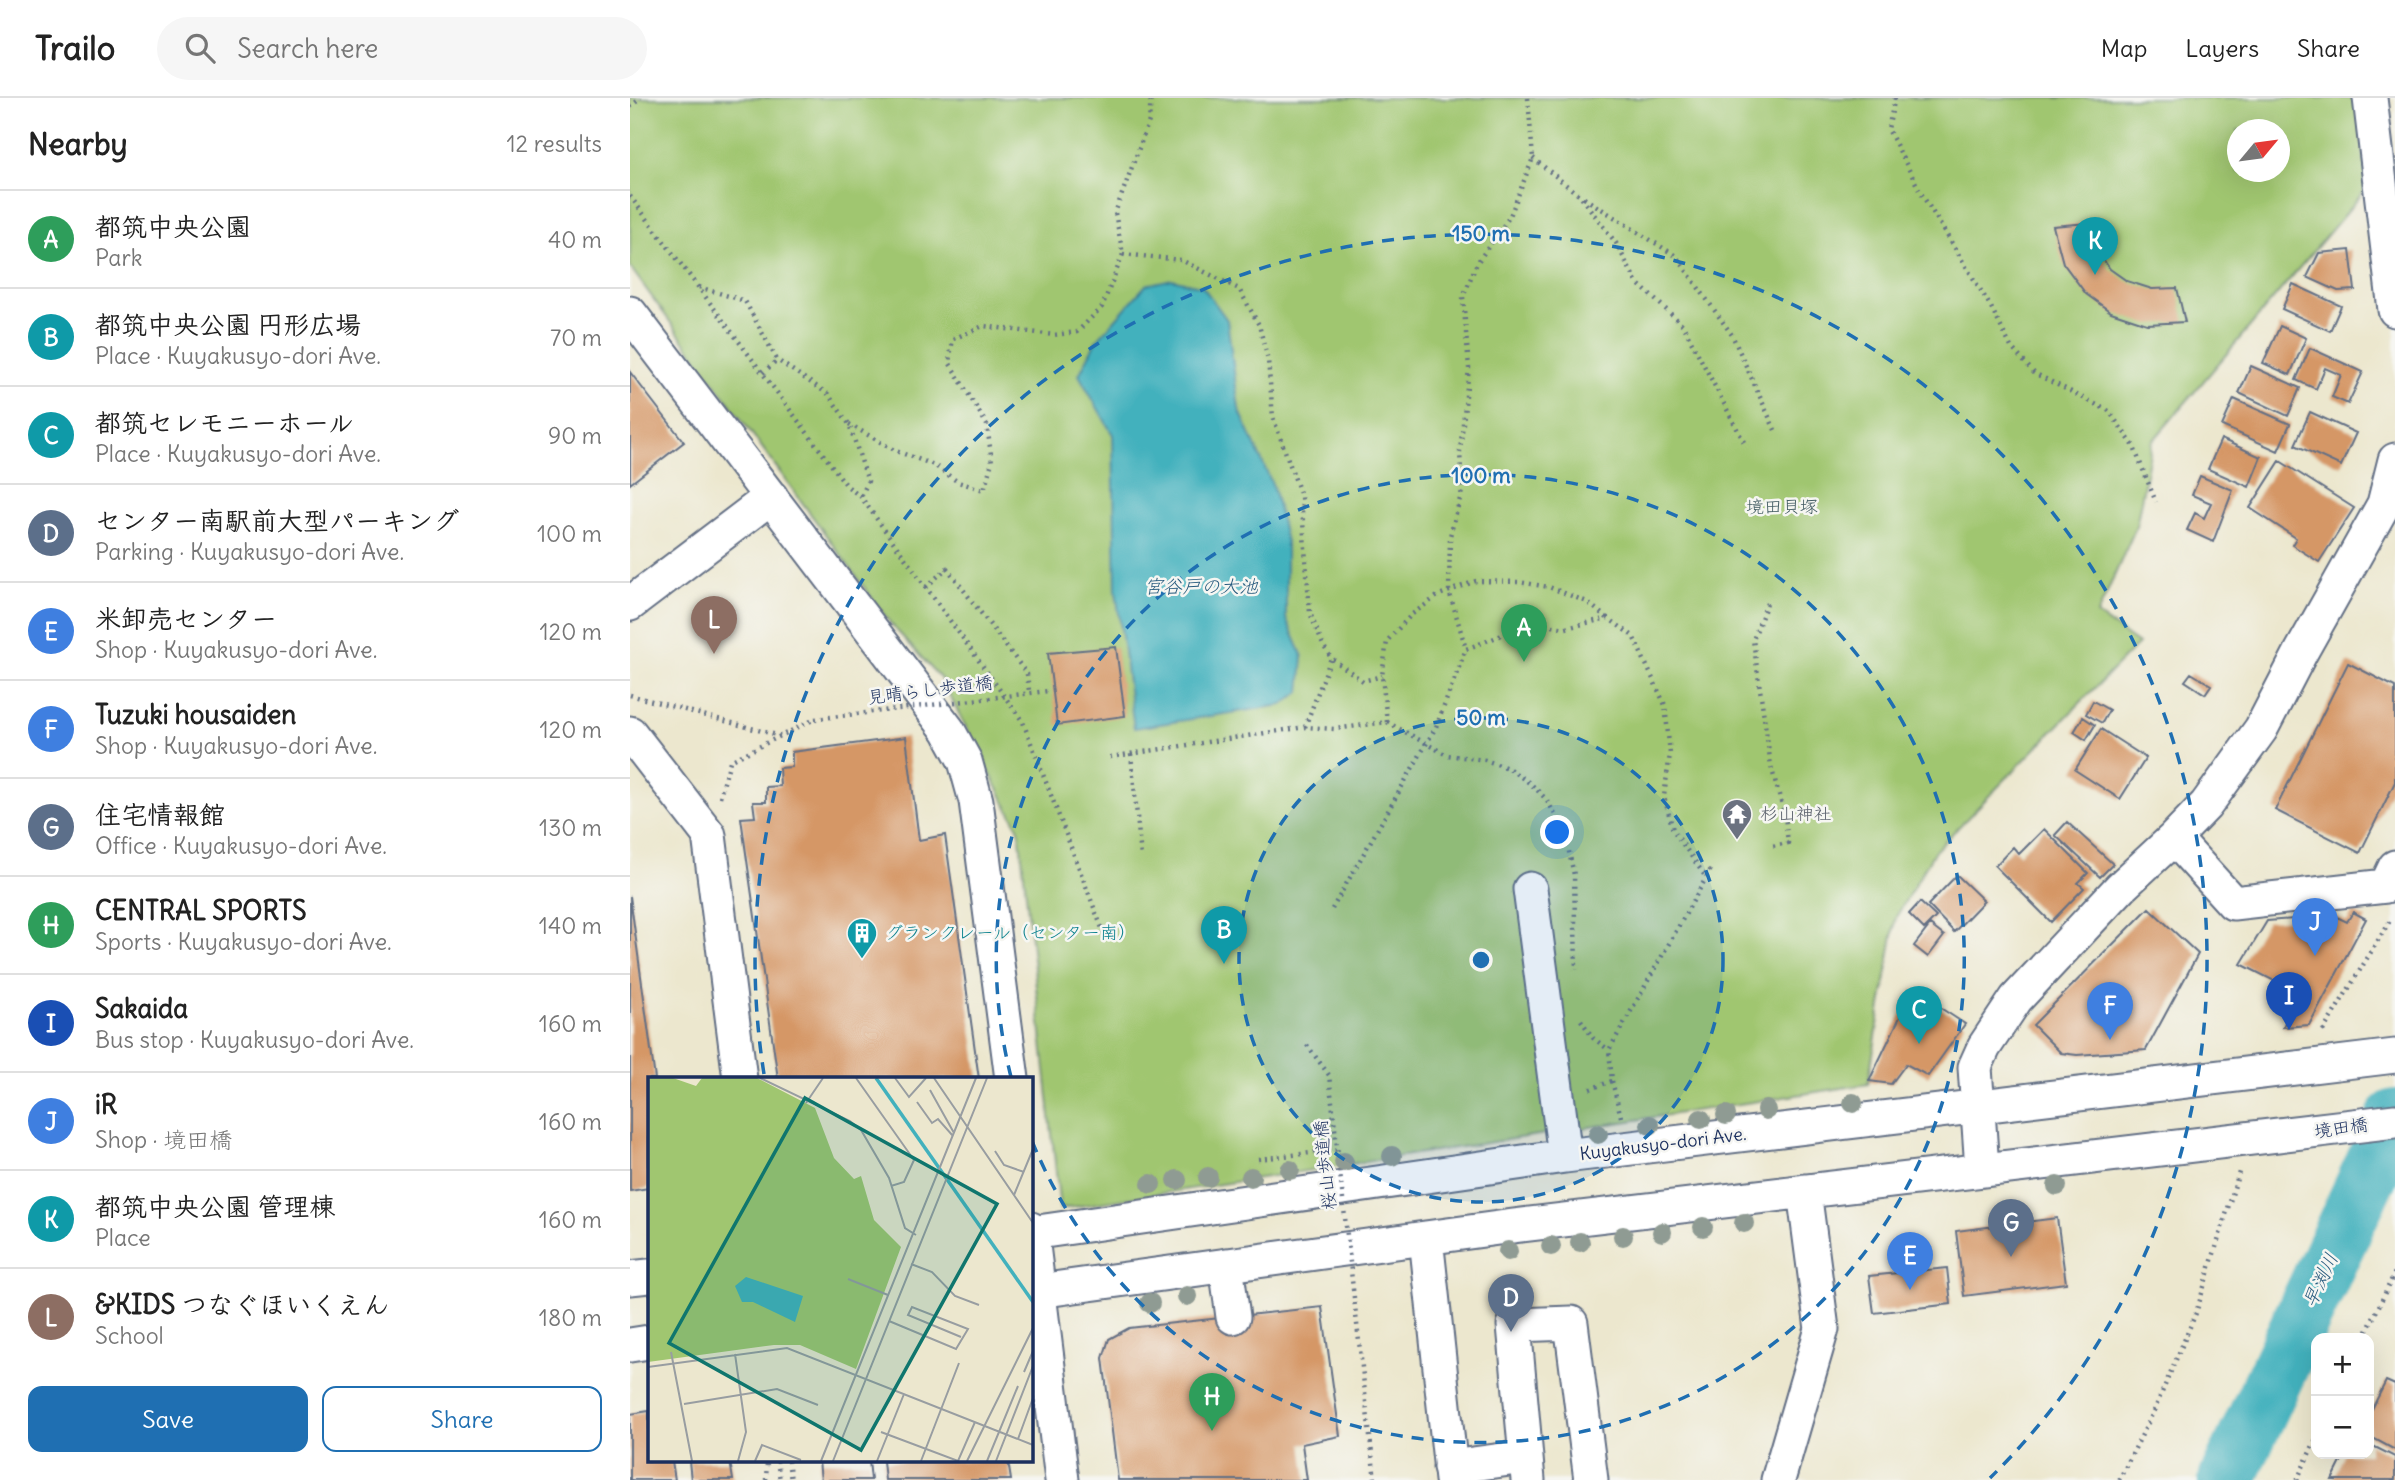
<!DOCTYPE html>
<meta charset="utf-8">
<style>
body{margin:0;font-family:Delius,"Klee One",sans-serif;background:#f6f6f6;color:#222}
.controls{position:absolute;right:21px;bottom:21px;display:grid;overflow:hidden;border-radius:14px;box-shadow:0 7px 28px #0002}
.controls button{width:63px;height:63px;display:grid;place-items:center;padding:0;border:0;border-bottom:2px solid #e0e0e0;background:#fff;color:#222;font:35px sans-serif}
.compass{position:absolute;left:1597px;top:21px;width:63px;height:63px;border-radius:50%;background:#fff;box-shadow:0 7px 28px #0002;rotate:61deg}
.you{position:absolute;left:928px;top:735px;width:24px;height:24px;margin:-18px;border:5px solid #fff;border-radius:50%;background:#1a73e8;box-shadow:0 0 0 10px #1a73e833}
.badge{display:grid;place-items:center;width:46px;height:46px;border-radius:50%;background:#1f6fb2;color:#fff;font-size:23px;font-weight:700}
.pin{position:absolute;translate:-50% -58px;filter:drop-shadow(0 2px 4px #0008)}
.pin::after{content:'';position:absolute;top:37px;width:24px;height:21px;background:inherit;clip-path:polygon(0 0,100% 0,50% 100%)}
.list{margin:0;padding:0;list-style:none}
h2{display:flex;justify-content:space-between;align-items:center;height:91px;margin:0;padding:0 28px;font-size:30px}
h2 small{font-size:23px;font-weight:400;color:#767676}
.list li{display:grid;grid-template-columns:46px 1fr auto;gap:21px;align-items:center;box-sizing:border-box;height:98px;padding:0 28px;border-top:2px solid #e0e0e0}
.list b{display:block;font-size:26px;white-space:nowrap}
.list p{margin:0;font-size:23px;white-space:nowrap;color:#767676}
.list em{font-size:23px;font-style:normal;color:#767676}
.actions{display:flex;gap:14px;padding:21px 28px}
.actions a{flex:1;padding:16px 0;border:2px solid #1f6fb2;border-radius:14px;text-align:center;font-size:24px;color:#1f6fb2}
.actions .main{background:#1f6fb2;color:#fff}
.icon{flex:none;width:38px;height:38px;fill:none;stroke:currentColor;stroke-width:2;stroke-linecap:round;stroke-linejoin:round}
.map{position:relative;flex:none;width:1765px;height:1382px;overflow:hidden}
header{display:flex;align-items:center;gap:42px;box-sizing:border-box;height:98px;padding:0 35px;background:#fff;border-bottom:2px solid #e0e0e0}
header strong{font-size:33px}
nav{display:flex;gap:38px;margin-inline-start:auto;font-size:24px}
.search{width:490px;height:63px;background:#f6f6f6;display:flex;align-items:center;gap:18px;box-sizing:border-box;padding:0 24px;border-radius:38px;color:#767676;font-size:26px}
main{display:flex}
aside{flex:1;background:#fff}
.map>svg:first-child{display:block}
.green{fill:#a0c670;stroke:#5e7a67;stroke-width:2;fill-rule:evenodd}
.water{fill:#42b1bd;stroke:#2e708e;stroke-width:2}
.lines{fill:none;stroke-linecap:round;stroke-linejoin:round}
.river{stroke:#42b1bd;stroke-width:58}
.building{fill:#d59766}
.minor-casing{stroke:#646f85;stroke-width:37}
.path{stroke:#646f85;stroke-width:4.5;stroke-dasharray:2 5;stroke-linecap:butt}
.minor{stroke:#fff;stroke-width:33}
.path-bridge{stroke:#646f85;stroke-width:4.5;stroke-dasharray:2 5;stroke-linecap:butt}
.tree{fill:#8f9b93}
.ring{fill:none;stroke:#1f6fb2;stroke-width:3.5;stroke-dasharray:12 9}
.labels{text-anchor:middle;stroke-width:5;stroke-linejoin:round;paint-order:stroke}
.park-label{font-size:18px;fill:#435c63;stroke:#f6f6f2}
.street-label{font-size:18px;fill:#1b2f5e;stroke:#f6f6f2}
.worship-label{font-size:18px;fill:#5b616d;stroke:#f6f6f2;text-anchor:start}
.culture-label{font-size:18px;fill:#0d838f;stroke:#f6f6f2;text-anchor:start}
.water-label{font-size:19px;font-style:italic;fill:#295c7f;stroke:#f6f6f2}
.inset-river{fill:none;stroke:#42b1bd;stroke-width:3.5}
.inset-road{fill:none;stroke:#989da1;stroke-width:2}
.view{fill:#0f766e;fill-opacity:0.15;stroke:#0f766e;stroke-width:3.5}
.inset-edge{fill:none;stroke:#1b2f5e;stroke-width:3.5}
.centre{fill:#1f6fb2;stroke:#f6f6f2;stroke-width:3.5}
.ring-label{font-size:21px;text-anchor:middle;font-weight:bold;fill:#1f6fb2;stroke:#f6f6f2;stroke-width:5;stroke-linejoin:round;paint-order:stroke}
</style>
<header>
<strong>Trailo</strong>
<div class="search"><svg class="icon" aria-label="search" viewBox="0 0 24 24"><circle cx="10" cy="10" r="6"/><path d="M15 15l6 6"/></svg>Search here</div>
<nav><a>Map</a><a>Layers</a><a>Share</a></nav>
</header>
<main>
<aside>
<h2>Nearby<small>12 results</small></h2>
<ul class="list">
<li><span class="badge" style="background:#2e9e5b">A</span><div><b>都筑中央公園</b><p>Park</p></div><em>40 m</em></li>
<li><span class="badge" style="background:#0f9aa8">B</span><div><b>都筑中央公園 円形広場</b><p>Place · Kuyakusyo-dori Ave.</p></div><em>70 m</em></li>
<li><span class="badge" style="background:#0f9aa8">C</span><div><b>都筑セレモニーホール</b><p>Place · Kuyakusyo-dori Ave.</p></div><em>90 m</em></li>
<li><span class="badge" style="background:#5c6f8a">D</span><div><b>センター南駅前大型パーキング</b><p>Parking · Kuyakusyo-dori Ave.</p></div><em>100 m</em></li>
<li><span class="badge" style="background:#3f7fe0">E</span><div><b>米卸売センター</b><p>Shop · Kuyakusyo-dori Ave.</p></div><em>120 m</em></li>
<li><span class="badge" style="background:#3f7fe0">F</span><div><b>Tuzuki housaiden</b><p>Shop · Kuyakusyo-dori Ave.</p></div><em>120 m</em></li>
<li><span class="badge" style="background:#5c6f8a">G</span><div><b>住宅情報館</b><p>Office · Kuyakusyo-dori Ave.</p></div><em>130 m</em></li>
<li><span class="badge" style="background:#2e9e5b">H</span><div><b>CENTRAL SPORTS</b><p>Sports · Kuyakusyo-dori Ave.</p></div><em>140 m</em></li>
<li><span class="badge" style="background:#1a4fb4">I</span><div><b>Sakaida</b><p>Bus stop · Kuyakusyo-dori Ave.</p></div><em>160 m</em></li>
<li><span class="badge" style="background:#3f7fe0">J</span><div><b>iR</b><p>Shop · 境田橋</p></div><em>160 m</em></li>
<li><span class="badge" style="background:#0f9aa8">K</span><div><b>都筑中央公園 管理棟</b><p>Place</p></div><em>160 m</em></li>
<li><span class="badge" style="background:#8d6e63">L</span><div><b>&amp;KIDS つなぐほいくえん</b><p>School</p></div><em>180 m</em></li>
</ul>
<div class="actions"><a class="main">Save</a><a>Share</a></div>
</aside>
<div class="map">
<svg width="1765" height="1382" viewBox="0 0 1765 1382">
<rect width="100%" height="100%" fill="#f6f6f2"/>
<filter id="ink" filterUnits="userSpaceOnUse"><feTurbulence type="fractalNoise" baseFrequency=".0143" numOctaves="2"/><feDisplacementMap in="SourceGraphic" scale="14" xChannelSelector="R" yChannelSelector="G"/><feConvolveMatrix kernelMatrix="1 2 1 2 8 2 1 2 1" color-interpolation-filters="sRGB"/></filter>
<filter id="wash" filterUnits="userSpaceOnUse"><feTurbulence type="fractalNoise" baseFrequency=".00686" numOctaves="4" result="noise"/><feDisplacementMap in="SourceGraphic" scale="28" xChannelSelector="R" yChannelSelector="G"/><feGaussianBlur stdDeviation="1.57" result="paint"/><feColorMatrix in="noise" values="0 0 0 0 0 0 0 0 0 0 0 0 0 0 0 0 0 1.4 0 .05"/><feComposite in="paint" operator="in"/></filter>
<g filter="url(#wash)">
<rect width="100%" height="100%" fill="#ece7ce"/>
<path class="green" d="M0,0H1728L1737,90L1522,344L1506,429L1467,517L1508,546L1304,754L1266,819L1238,986L430,1111L389,731L311,581L261,526L0,169ZM1608,32H1650V74H1608Z"/>
<path class="water" d="M542,181L573,189L597,222L609,311L643,388L656,444V520L673,559L670,594L652,607L504,630L486,493L483,337L449,277L466,243L516,187Z"/>
<g class="lines">
<path class="river" d="M1597,1382L1765,1020"/>
</g>
<g id="blocks">
<path class="building" d="M1458,125L1465,150L1480,171L1497,183L1522,191L1547,190L1555,224L1517,226L1481,214L1456,196L1433,165L1423,128Z
M1720,152L1725,192L1708,193L1677,179L1689,155Z
M1663,186L1711,208L1700,233L1652,211Z
M1650,228L1676,240L1660,277L1633,265Z
M1680,250L1733,274L1718,306L1702,299L1711,277L1695,270L1686,291L1666,282Z
M1621,268L1670,290L1658,318L1609,295Z
M0,274L54,344L0,386Z
M1604,301L1660,326L1648,353L1592,328Z
M1680,314L1726,335L1711,368L1665,347Z
M1591,341L1631,359L1619,389L1578,371Z
M1650,363L1724,410L1689,464L1662,447L1666,440L1620,410Z
M1570,378L1603,392L1583,444L1557,432L1565,415L1574,420L1581,405L1562,397Z
M486,549L495,618L427,627L418,555Z
M1718,565L1765,589V684L1730,755L1645,712Z
M1561,575L1581,587L1575,596L1555,583Z
M1463,603L1479,612L1472,625L1456,616Z
M1453,619L1465,627L1456,642L1444,634Z
M1471,631L1516,660L1490,701L1445,672Z
M276,639L289,742L315,737L349,981H148L111,720L125,719L123,704H136V689L150,688L149,670L162,669V654Z
M1437,724L1483,766L1470,779L1425,737Z
M1414,731L1458,775L1448,785L1454,790L1421,824L1365,768L1383,749L1389,756Z
M1327,777L1354,803L1324,834L1298,807Z
M0,798L25,981H19V1090L0,1093Z
M1290,804L1306,819L1294,831L1279,816Z
M1519,810L1568,856L1516,952L1447,957L1431,955L1403,927Z
M1723,814L1736,821L1679,927L1653,929L1668,895L1611,866L1637,823L1705,818L1717,824Z
M1300,827L1314,838L1298,859L1284,848Z
M1283,892L1335,926L1298,978L1276,966L1261,986L1239,983Z
M1427,1120L1436,1185L1334,1198L1326,1133Z
M1317,1170L1321,1206L1244,1215L1239,1178Z
M692,1209L710,1338L672,1346L677,1382H488L473,1260L479,1241L499,1230Z
M1756,1283L1765,1287V1352L1739,1338V1317Z
M19,1313V1363H42L45,1382H0V1316Z
M1739,1346L1765,1359V1382H1702L1715,1356H1739Z
M59,1363H100L103,1382H61Z
M189,1363H239L241,1382H191Z
M253,1363H378L381,1382H255Z"/>
</g>
</g>
<g filter="url(#ink)">
<use href="#blocks" fill-opacity="0" stroke="#646f85" stroke-width="2"/>
<g class="lines">
<g class="minor-casing">
<path id="minor" d="M1740,0L1765,212
M0,215L318,632L335,663L346,703L382,981
M0,506L141,399
M0,635L79,737L110,981
M1544,740L1603,805L1756,788L1765,769
M900,791L935,1058
M1352,1071L1345,969L1354,949L1386,901L1491,789L1544,740L1576,707L1631,631L1671,554L1754,406L1765,362
M401,1131L432,1382
M401,1135L935,1058L1765,958
M796,1140L822,1382
M596,1167L603,1219
M0,1180L19,1178
M401,1194L883,1128L1765,1023
M0,1247L19,1244
M820,1369L895,1359
M898,1382L884,1227L941,1225L961,1382
M1148,1382L1192,1231L1174,1093"/>
</g>
<path class="path" d="M898,0L903,60L880,118L847,165L833,199L839,270L830,353L832,393L820,438L819,493L836,551L903,525L936,530L978,520L1003,538L1035,607L1040,656L1034,698L1043,732L1075,778
M1265,0L1258,31L1291,95L1361,209L1381,249L1404,275L1479,313L1503,347L1526,404
M0,9L11,0
M903,60L950,98L986,145L1007,185L1053,227L1115,346
M0,98L217,388L231,399L393,624L478,846
M954,100L1046,158L1102,237L1145,332
M493,156L551,162L609,191L629,227L638,262L643,319L671,398L680,515L693,547L701,560L733,583L752,578
M69,189L115,203L147,262L198,296L219,326L238,383L231,399
M133,275L147,262
M219,326L266,353L304,367L328,384L354,392L362,364L357,327L319,264L323,241L353,228L424,237L447,234L472,209L493,156L485,115L519,23L521,0
M296,489L317,470L397,576L399,593
M1137,505L1123,542L1141,668L1155,718L1158,745L1142,748
M0,597L150,638
M757,624L752,578L757,543L781,517L809,497L846,483L889,484L919,489L957,504L977,520
M675,629L701,560
M501,656L511,759
M480,659L675,629L705,631L757,624L817,657L855,662L878,670L901,686L917,702L935,735L944,777L946,872
M90,699L100,663L185,621
M951,922L963,940L979,952
M1693,933L1761,821
M960,991L982,983
M991,1019L982,983L979,952L1081,771
M628,1061L706,1052
M723,1191L745,1382
M1734,1240L1765,1174
M147,1363L150,1382
M158,1363L161,1382
M136,1382L137,1363
M1489,1382L1524,1313L1566,1215L1609,1074
M1667,1382L1686,1341"/>
<use href="#minor" class="minor"/>
<path class="path-bridge" d="M185,621L418,593
M702,811L806,629L836,551
M677,947L699,977L723,1191"/>
</g>
<g class="tree">
<circle cx="1223" cy="1005" r="10"/>
<circle cx="1136" cy="1012" r="10"/>
<circle cx="1096" cy="1017" r="10"/>
<circle cx="1071" cy="1021" r="10"/>
<circle cx="1020" cy="1027" r="10"/>
<circle cx="968" cy="1036" r="10"/>
<circle cx="762" cy="1058" r="10"/>
<circle cx="714" cy="1064" r="10"/>
<circle cx="660" cy="1072" r="10"/>
<circle cx="578" cy="1079" r="10"/>
<circle cx="621" cy="1079" r="10"/>
<circle cx="547" cy="1082" r="10"/>
<circle cx="521" cy="1086" r="10"/>
<circle cx="1427" cy="1088" r="10"/>
<circle cx="1114" cy="1125" r="10"/>
<circle cx="1073" cy="1129" r="10"/>
<circle cx="1032" cy="1134" r="10"/>
<circle cx="993" cy="1138" r="10"/>
<circle cx="950" cy="1144" r="10"/>
<circle cx="921" cy="1148" r="10"/>
<circle cx="878" cy="1153" r="10"/>
<circle cx="557" cy="1198" r="10"/>
<circle cx="520" cy="1205" r="10"/>
</g>
</g>
<circle cx="851" cy="862" r="242" fill="#1f6fb2" fill-opacity=".12"/>
<g class="ring">
<circle cx="851" cy="862" r="242"/>
<path d="M381 979A484 484 0 1 1 402 1043"/>
<path d="M134 976A726 726 0 1 1 1360 1380"/>
</g>
<defs>
<g id="temple-pin" transform="scale(1.575)"><path d="M0 17L-7.5 6A9.5 9.5 0 1 1 7.5 6Z" fill="#6b7280" stroke="#f6f6f2"/><path d="M0-6L5-2H3V0L6.5 2.5H4V6H1.5V3h-3V6H-4V2.5H-6.5L-3 0V-2H-5Z" fill="#fff"/></g>
<g id="building-pin" transform="scale(1.575)"><path d="M0 17L-7.5 6A9.5 9.5 0 1 1 7.5 6Z" fill="#0f9aa8" stroke="#f6f6f2"/><path d="M-4-6H4V6H1V3H-1V6H-4ZM-2.5-4.3h1.7v1.8h-1.7ZM.8-4.3h1.7v1.8H.8ZM-2.5-1h1.7V.8h-1.7ZM.8-1h1.7V.8H.8Z" fill="#fff"/></g>
</defs>
<g fill-rule="evenodd">
<use href="#temple-pin" x="1107" y="716"/>
<use href="#building-pin" x="232" y="835"/>
</g>
<g class="labels">
<g class="park-label">
<text x="1152" y="415">境田貝塚</text>
</g>
<g class="street-label">
<text transform="translate(300 592) rotate(-7)" y="6">見晴らし歩道橋</text>
<text transform="translate(1711 1030) rotate(-8)" y="6">境田橋</text>
<text transform="translate(1033 1046) rotate(-7)" y="6">Kuyakusyo-dori Ave.</text>
<text transform="translate(695 1067) rotate(-96)" y="6">桜山歩道橋</text>
</g>
<g class="worship-label">
<text x="1130" y="722">杉山神社</text>
</g>
<g class="culture-label">
<text x="255" y="841">グランクレール（センター南）</text>
</g>
<g class="water-label">
<text x="571" y="495">宮谷戸の大池</text>
<text transform="translate(1690 1182) rotate(-65)" y="7">早渕川</text>
</g>
</g>
<g transform="translate(18 979)">
<rect width="385" height="385" fill="#ece7ce"/>
<path d="M0,1H25L48,9L54,1H109L167,31L186,81L206,102L213,99L226,143L253,170L208,292L152,268H126L0,285Z" fill="#a0c670"/>
<path d="M98,200L155,219L147,245L105,225H94L87,209Z" fill="#42b1bd"/>
<path class="inset-river" d="M228,1L385,225"/>
<path class="inset-road" d="M112,1L202,44L213,53L241,101L257,151L268,158M208,1L266,83L256,105L243,109M247,1L261,20L278,1M286,1L385,146M282,13L306,56M269,25L284,46L290,42L305,59M158,26L175,1M347,74L356,88L376,95M366,118L385,72M263,187L284,195L307,219L331,228M200,202L240,218M241,244L308,272L320,252L264,230L260,238L313,260M23,275L44,384M87,277L98,355L90,384M0,290L139,271L385,368M376,295L385,274M36,327L129,312L170,328M233,355L310,384L327,345M370,362L385,321M107,384L114,368L153,383M173,384L328,1M185,384L339,1M229,384L256,317M273,384L311,286M319,384L385,251M339,384L370,309M348,384L385,289"/>
<path class="view" d="M157,21L349,127L213,373L21,266Z"/>
<rect width="385" height="385" class="inset-edge"/>
</g>
<circle cx="851" cy="862" r="10" class="centre"/>
<g class="ring-label">
<text x="851" y="143">150 m</text>
<text x="851" y="385">100 m</text>
<text x="851" y="627">50 m</text>
</g>
</svg>
<div class="controls">
<button>+</button>
<button>−</button>
</div>
<svg class="compass" viewBox="-18 -18 36 36"><path d="M0-13l5 13h-10z" fill="#e53935"/><path d="M0 13l5-13h-10z" fill="#767676"/></svg>
<div class="you"></div>
<div class="pin badge" style="left:894px;top:564px;background:#2e9e5b">A</div>
<div class="pin badge" style="left:594px;top:866px;background:#0f9aa8">B</div>
<div class="pin badge" style="left:1289px;top:946px;background:#0f9aa8">C</div>
<div class="pin badge" style="left:881px;top:1234px;background:#5c6f8a">D</div>
<div class="pin badge" style="left:1280px;top:1192px;background:#3f7fe0">E</div>
<div class="pin badge" style="left:1480px;top:942px;background:#3f7fe0">F</div>
<div class="pin badge" style="left:1381px;top:1159px;background:#5c6f8a">G</div>
<div class="pin badge" style="left:582px;top:1333px;background:#2e9e5b">H</div>
<div class="pin badge" style="left:1659px;top:932px;background:#1a4fb4">I</div>
<div class="pin badge" style="left:1685px;top:858px;background:#3f7fe0">J</div>
<div class="pin badge" style="left:1465px;top:177px;background:#0f9aa8">K</div>
<div class="pin badge" style="left:84px;top:556px;background:#8d6e63">L</div>
</div>
</main>
